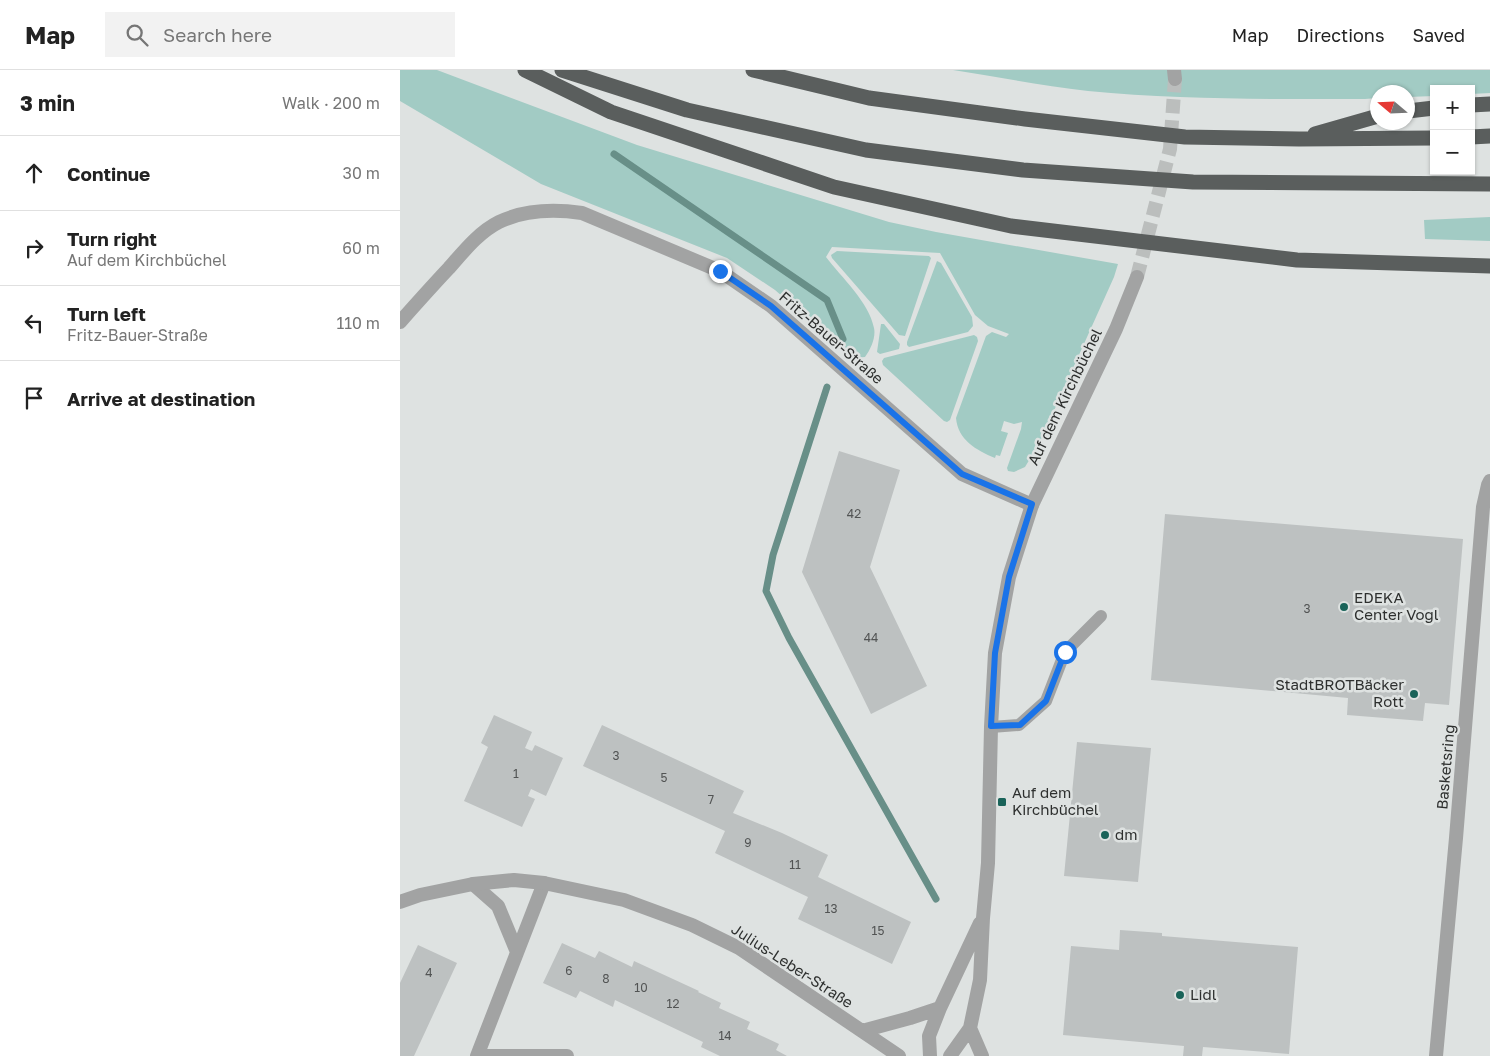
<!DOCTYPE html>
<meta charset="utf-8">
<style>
body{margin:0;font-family:"Golos Text",sans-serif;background:#f2f2f2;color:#222}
.controls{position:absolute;right:15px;top:15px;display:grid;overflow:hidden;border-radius:0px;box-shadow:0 1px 4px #0004}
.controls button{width:45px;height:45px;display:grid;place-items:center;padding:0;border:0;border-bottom:1px solid #e0e0e0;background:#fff;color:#222;font:25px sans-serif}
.compass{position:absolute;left:970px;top:15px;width:45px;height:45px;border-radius:50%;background:#fff;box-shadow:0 1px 4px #0004;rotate:289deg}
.stop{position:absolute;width:15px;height:15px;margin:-11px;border:4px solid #1a73e8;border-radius:50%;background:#fff}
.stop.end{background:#1a73e8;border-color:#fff;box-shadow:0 1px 5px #0008}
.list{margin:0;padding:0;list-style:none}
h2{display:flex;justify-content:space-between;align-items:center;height:65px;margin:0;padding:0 20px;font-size:21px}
h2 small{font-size:16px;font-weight:400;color:#767676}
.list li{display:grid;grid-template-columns:32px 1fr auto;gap:15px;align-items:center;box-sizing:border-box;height:75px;padding:0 20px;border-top:1px solid #e0e0e0}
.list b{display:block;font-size:19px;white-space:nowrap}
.list p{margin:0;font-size:16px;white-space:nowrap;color:#767676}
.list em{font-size:16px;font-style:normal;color:#767676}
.icon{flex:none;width:28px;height:28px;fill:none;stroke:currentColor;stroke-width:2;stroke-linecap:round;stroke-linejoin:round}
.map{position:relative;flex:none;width:1090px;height:986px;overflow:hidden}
header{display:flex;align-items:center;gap:30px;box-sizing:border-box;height:70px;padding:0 25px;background:#fff;border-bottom:1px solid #e0e0e0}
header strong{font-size:24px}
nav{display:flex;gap:28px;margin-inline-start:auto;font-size:18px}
.search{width:350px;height:45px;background:#f2f2f2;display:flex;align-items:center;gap:12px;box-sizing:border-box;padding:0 18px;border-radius:0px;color:#767676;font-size:19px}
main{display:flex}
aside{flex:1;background:#fff}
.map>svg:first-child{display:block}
.green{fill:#a2cbc4}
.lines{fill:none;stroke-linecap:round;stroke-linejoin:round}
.stream{stroke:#688f88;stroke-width:7}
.building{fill:#bdc1c1}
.tertiary-tunnel{stroke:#bbbebd;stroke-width:14;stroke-dasharray:14 7;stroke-linecap:butt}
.service{stroke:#a2a3a3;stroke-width:12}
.minor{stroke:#a2a3a3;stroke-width:14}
.tertiary{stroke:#a2a3a3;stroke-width:14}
.motorway{stroke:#5a5e5d;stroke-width:15}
.route{stroke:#1a73e8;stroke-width:6}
.poi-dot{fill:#196359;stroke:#dee2e1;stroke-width:2}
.labels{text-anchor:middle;stroke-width:5;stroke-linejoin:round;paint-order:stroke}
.number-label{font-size:12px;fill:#525454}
.street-label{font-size:15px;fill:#2e302f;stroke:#dee2e1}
.poi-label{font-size:15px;fill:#2e302f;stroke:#dee2e1;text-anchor:start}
</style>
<header>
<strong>Map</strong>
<div class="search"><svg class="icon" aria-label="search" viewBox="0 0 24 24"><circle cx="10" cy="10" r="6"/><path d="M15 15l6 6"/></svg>Search here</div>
<nav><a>Map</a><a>Directions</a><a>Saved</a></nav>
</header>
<main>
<aside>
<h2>3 min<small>Walk · 200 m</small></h2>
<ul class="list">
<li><svg class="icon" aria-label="ahead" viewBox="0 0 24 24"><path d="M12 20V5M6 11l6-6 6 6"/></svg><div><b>Continue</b></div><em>30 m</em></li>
<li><svg class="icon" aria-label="right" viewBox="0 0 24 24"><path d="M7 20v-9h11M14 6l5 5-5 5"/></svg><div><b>Turn right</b><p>Auf dem Kirchbüchel</p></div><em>60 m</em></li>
<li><svg class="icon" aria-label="left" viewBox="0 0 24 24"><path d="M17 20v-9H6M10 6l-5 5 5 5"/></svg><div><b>Turn left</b><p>Fritz-Bauer-Straße</p></div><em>110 m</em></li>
<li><svg class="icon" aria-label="arrive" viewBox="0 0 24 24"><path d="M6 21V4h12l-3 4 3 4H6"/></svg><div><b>Arrive at destination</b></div></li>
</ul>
</aside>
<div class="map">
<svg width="1090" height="986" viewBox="0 0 1090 986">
<rect width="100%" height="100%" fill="#dee2e1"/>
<path class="green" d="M0,0H37L237,75L489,152L536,162L718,194L714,207L639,374L625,397L614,402L608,401L607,398L621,359L622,352L614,354L604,351L601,361L608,363L600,386L596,385L595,388C576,380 558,370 556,348L586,266L592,262L606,267L609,264L588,256L575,245L540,183L432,177L426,187C441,207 469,232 474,258C476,267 471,279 465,287L453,288L375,220L327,188L141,114L0,31Z
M553,0H1090V23L1071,24V19H1034V26L1008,27V22H978L977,28L965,29C873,29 780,30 688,21C643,16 598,7 553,0Z
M1090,147V171L1025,169L1024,150Z
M437,181L529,186L531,188L505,266L499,265L432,188L431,185Z
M537,191L541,193L572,247L573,256L568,262L509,277L507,275V272Z
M481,254H484L500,274L499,279L480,284L477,282Z
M574,265L577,267L578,271L550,350L547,352L544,351L483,295L482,291L484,288Z"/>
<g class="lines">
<path class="stream" d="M214,84L427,230L443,269
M427,317L373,485L366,521L389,568L536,829"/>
</g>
<path class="building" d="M439,381L500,400L470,497L527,616L471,644L402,502Z
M765,444L1063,469L1049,635L1025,633L1023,651L947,645L948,628L751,610Z
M94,645L132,662L125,678L132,681L135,675L163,688L146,726L131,719L128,726L135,729L122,757L64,731L88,677L81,673Z
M202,655L344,721L333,743L382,763L428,785L418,807L511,852L492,894L398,849L408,827L315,783L325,761L183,696Z
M677,672L751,678L738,812L664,806Z
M720,860L762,863V866L898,877L889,984L803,977L802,986H783L784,976L663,965L671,876L719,880Z
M162,873L195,888L199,881L232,897L234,891L299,921L298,922L321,933L319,938L350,952L347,959L379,974L376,980L387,986H320L301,977L303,972L215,930L213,937L180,921L176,928L143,913Z
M18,875L57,893L14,986H0V913Z"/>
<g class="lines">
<path class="tertiary-tunnel" d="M737,207L770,79L775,9"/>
<path class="service" d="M591,657L619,655L646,631L665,582L701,546"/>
<path class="minor" d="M0,252C16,234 32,216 49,198C64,181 79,162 99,152C124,140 154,139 182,143L320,201L371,236L562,404L632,435
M73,814L98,836L117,882
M77,986L144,813
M77,986H167
M1036,986L1056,768L1083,437L1088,415L1090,411"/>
<path class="tertiary" d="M774,0L775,9
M0,832L20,825L73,814L114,810L144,813L224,830L292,855L339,878L499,986
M570,958L582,986
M462,961L510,948L540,938
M530,986L529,966L540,938L580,853
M550,986L570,958L580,910L583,848L588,793L591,657L595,583L609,507L632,435L716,259L737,207"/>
<path class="motorway" d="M125,0L211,42L434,117L611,156L897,190L1090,196
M162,0L287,40L466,80L623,100L793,112L1090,114
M353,0L469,28L625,49L785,67L899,69L1034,68
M1071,35L1090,34
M1008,41L1034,38
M915,64L978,46
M1071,67L1090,66"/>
</g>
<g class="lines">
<path class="route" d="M320,201L371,236L562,404L632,434L609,507L595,583L591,656L620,655L646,631L665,582"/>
</g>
<g class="poi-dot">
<circle cx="944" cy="537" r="5"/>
<circle cx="1014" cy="624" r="5"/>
<rect x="597" y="727" width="10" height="10" rx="2.5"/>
<circle cx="705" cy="765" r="5"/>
<circle cx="780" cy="925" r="5"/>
</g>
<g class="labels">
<g class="number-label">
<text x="454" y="448">42</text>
<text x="907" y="543">3</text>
<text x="471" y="572">44</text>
<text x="216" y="690">3</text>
<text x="116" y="708">1</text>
<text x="264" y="712">5</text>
<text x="311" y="734">7</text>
<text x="348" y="777">9</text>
<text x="395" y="799">11</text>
<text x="431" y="843">13</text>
<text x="478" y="865">15</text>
<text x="169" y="905">6</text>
<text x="29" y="907">4</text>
<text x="206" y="913">8</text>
<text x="241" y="922">10</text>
<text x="273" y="938">12</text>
<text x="325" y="970">14</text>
</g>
<g class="street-label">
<text transform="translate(431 268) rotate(41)" y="5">Fritz-Bauer-Straße</text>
<text transform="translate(665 327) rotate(-64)" y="5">Auf dem Kirchbüchel</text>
<text transform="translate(1046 697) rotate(-85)" y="5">Basketsring</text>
<text transform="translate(392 896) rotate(33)" y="5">Julius-Leber-Straße</text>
</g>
<g class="poi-label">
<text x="954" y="533">EDEKA<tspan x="954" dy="17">Center Vogl</tspan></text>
<text x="1004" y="620" text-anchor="end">StadtBROTBäcker<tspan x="1004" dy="17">Rott</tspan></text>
<text x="612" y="728">Auf dem<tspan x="612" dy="17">Kirchbüchel</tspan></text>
<text x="715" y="770">dm</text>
<text x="790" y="930">Lidl</text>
</g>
</g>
</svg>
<div class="controls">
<button>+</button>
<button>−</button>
</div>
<svg class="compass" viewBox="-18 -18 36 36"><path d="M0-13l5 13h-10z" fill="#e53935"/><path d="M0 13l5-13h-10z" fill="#767676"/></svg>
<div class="stop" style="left:665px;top:582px"></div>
<div class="stop end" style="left:320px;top:201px"></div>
</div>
</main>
